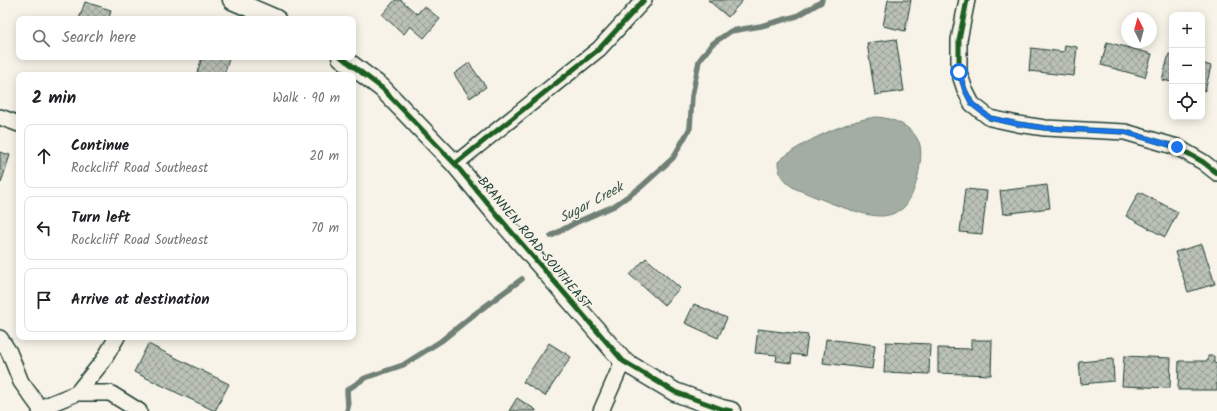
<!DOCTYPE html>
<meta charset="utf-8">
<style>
body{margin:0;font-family:Kalam,sans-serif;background:#f2f2f2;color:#202124}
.controls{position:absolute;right:12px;top:12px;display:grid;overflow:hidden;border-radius:8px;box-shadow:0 2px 10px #0003}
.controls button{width:36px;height:36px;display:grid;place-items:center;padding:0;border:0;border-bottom:1px solid #e0e0e0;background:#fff;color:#202124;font:20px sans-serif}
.compass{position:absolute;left:1121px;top:12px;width:36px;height:36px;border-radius:50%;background:#fff;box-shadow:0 2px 10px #0003;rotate:354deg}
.stop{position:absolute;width:12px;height:12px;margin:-9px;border:3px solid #1a73e8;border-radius:50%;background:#fff}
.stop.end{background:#1a73e8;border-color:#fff;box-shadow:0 1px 4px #0008}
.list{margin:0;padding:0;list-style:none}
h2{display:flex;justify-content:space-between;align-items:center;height:52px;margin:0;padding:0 16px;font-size:17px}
h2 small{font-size:13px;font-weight:400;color:#757577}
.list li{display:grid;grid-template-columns:26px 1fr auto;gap:12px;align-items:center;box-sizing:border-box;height:64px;margin:0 8px 8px;padding:0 8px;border:1px solid #e0e0e0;border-radius:8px}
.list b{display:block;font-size:15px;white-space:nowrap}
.list p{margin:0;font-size:13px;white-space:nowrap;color:#757577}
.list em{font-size:13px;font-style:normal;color:#757577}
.icon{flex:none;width:22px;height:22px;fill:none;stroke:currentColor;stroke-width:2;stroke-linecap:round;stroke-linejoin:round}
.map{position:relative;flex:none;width:1217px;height:411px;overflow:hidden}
.search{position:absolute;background:#fff;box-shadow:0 2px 10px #0003;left:16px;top:16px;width:340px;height:44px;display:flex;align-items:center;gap:10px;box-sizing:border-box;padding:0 14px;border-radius:8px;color:#757577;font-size:15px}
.panel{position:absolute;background:#fff;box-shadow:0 2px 10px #0003;left:16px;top:72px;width:340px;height:268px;border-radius:8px}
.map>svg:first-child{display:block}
.water{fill:#a4ada3;stroke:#6f8077}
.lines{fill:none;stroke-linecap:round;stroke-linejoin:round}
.stream{stroke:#6f8077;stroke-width:5.5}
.building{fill:url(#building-cross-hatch);stroke:#1f3d34}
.minor-casing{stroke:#1f3d34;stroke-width:18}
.tertiary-casing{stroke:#1f3d34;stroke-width:21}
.minor{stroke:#f7f3e8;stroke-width:15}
.tertiary{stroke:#f7f3e8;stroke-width:18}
.cycleway-casing{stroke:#f7f3e8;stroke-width:8}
.cycleway{stroke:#1b5e20;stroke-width:5}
.route{stroke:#1a73e8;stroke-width:5}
.labels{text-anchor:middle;stroke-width:3;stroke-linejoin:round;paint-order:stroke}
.street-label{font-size:13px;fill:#1f3d34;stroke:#f7f3e8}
.water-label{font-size:14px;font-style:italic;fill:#405950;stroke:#f7f3e8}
</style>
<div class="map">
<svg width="1217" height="411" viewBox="0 0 1217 411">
<defs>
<pattern id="building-cross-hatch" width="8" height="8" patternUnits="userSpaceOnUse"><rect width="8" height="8" fill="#bbc1b6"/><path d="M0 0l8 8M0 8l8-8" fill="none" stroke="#979e95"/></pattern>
</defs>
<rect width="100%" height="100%" fill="#f7f3e8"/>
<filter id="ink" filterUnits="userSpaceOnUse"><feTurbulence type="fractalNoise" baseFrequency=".025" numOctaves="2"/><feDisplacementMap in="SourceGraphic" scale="8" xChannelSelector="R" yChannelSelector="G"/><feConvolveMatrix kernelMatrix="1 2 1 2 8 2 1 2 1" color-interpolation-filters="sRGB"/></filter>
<g filter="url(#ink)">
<path class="water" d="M877,117C893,118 912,126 919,142C925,156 915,198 903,208C897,213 888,216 881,216C858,216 819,198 796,189C785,183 778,176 778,162C797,144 850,119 877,117Z"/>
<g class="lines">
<path class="stream" d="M551,236L577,222L614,206L641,187L673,158L690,128L692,96L699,61L712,44L731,31L761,26L797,16L821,2L822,0
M347,411L348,407L347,390L365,378L403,365L441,341L472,316L522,279"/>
</g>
<path class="building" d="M395,0H401L417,14L424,6L440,19L424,38L410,26L404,34L382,15Z
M708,0H743L728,17Z
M888,0H911L905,31L883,26Z
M85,2L111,10L109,19H79Z
M896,39L904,91L875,95L867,43Z
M1107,42L1152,54L1145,77L1101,65Z
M1065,45L1077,47L1074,76L1029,71L1031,48L1064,52Z
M1169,54L1172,55V82L1162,80Z
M202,57H224L229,59L224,75H204L197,73Z
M469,63L486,87L470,98L454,74Z
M1202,63L1211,66L1205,91L1202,90Z
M0,152L10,155L1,183H0Z
M1047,185L1050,208L1003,214L1000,191Z
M965,189L987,191L982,234L960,232Z
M1139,192L1178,212L1165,237L1126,216Z
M1202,244L1215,284L1188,292L1175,252Z
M646,258L680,288L664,305L630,275Z
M694,304L727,318L718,338L685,323Z
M758,329L808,335L805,356L792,354L791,363L776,361L777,355L755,353Z
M826,339L875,345L872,369L823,363Z
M971,340H992L991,375L938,373V348L971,349Z
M886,342L930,344L929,374L884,372Z
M549,343L571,357L545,396L523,382Z
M148,344L229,384L215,411L134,372Z
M1124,356L1171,358L1170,388L1122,386Z
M1208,356H1214V363L1217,364V390H1178L1179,361H1208Z
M1113,359L1114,381L1081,384L1079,362Z
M517,398L536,410V411H509Z"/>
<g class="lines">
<g class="minor-casing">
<path id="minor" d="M967,0L959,40V72L965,90L972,104L990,118L1018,124L1045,128L1125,132L1177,147L1203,162L1217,173
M0,117L19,124
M455,164L599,49L644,0
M0,338L9,352L21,382L40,408V411
M77,393L103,361L117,337
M40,408L77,393H110L139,411
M601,411L623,361"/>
</g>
<g class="tertiary-casing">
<path id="tertiary" d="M232,0L276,19
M341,57L382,88L455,164L497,215L623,361L675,392L722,409L731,411"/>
</g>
<use href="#minor" class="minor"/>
<use href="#tertiary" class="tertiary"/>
<g class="cycleway-casing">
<path id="cycleway" d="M967,0L959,40V72L965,90L972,104L990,118L1018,124L1045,128L1125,132L1177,147L1203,162L1217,173
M341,57L382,88L455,164L497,215L623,361L675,392L722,409L731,411
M455,164L599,49L644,0"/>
</g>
<use href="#cycleway" class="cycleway"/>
</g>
</g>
<g class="lines" filter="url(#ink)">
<path class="route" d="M959,72L965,90L972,104L990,118L1018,124L1045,128L1125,132L1177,147"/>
</g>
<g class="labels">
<g class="street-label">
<text transform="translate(535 242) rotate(50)" y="5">BRANNEN ROAD SOUTHEAST</text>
</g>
<g class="water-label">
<text transform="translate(591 202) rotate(-28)" y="5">Sugar Creek</text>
</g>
</g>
</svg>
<div class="controls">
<button>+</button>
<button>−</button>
<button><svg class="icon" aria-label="locate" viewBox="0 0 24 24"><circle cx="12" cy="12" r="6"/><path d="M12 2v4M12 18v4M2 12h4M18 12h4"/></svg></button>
</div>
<svg class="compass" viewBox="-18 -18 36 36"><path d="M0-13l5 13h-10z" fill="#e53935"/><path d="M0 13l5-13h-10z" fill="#757577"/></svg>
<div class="stop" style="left:959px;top:72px"></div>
<div class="stop end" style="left:1177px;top:147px"></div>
<div class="search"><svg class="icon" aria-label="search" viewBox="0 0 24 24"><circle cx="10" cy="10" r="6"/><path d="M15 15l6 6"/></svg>Search here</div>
<section class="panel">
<h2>2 min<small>Walk · 90 m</small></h2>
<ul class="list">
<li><svg class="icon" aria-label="ahead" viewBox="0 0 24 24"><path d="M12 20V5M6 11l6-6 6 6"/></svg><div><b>Continue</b><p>Rockcliff Road Southeast</p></div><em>20 m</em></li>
<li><svg class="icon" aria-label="left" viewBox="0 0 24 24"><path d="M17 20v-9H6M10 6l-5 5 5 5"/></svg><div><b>Turn left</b><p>Rockcliff Road Southeast</p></div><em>70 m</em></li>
<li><svg class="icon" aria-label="arrive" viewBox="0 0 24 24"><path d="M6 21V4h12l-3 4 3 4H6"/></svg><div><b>Arrive at destination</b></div></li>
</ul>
</section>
</div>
